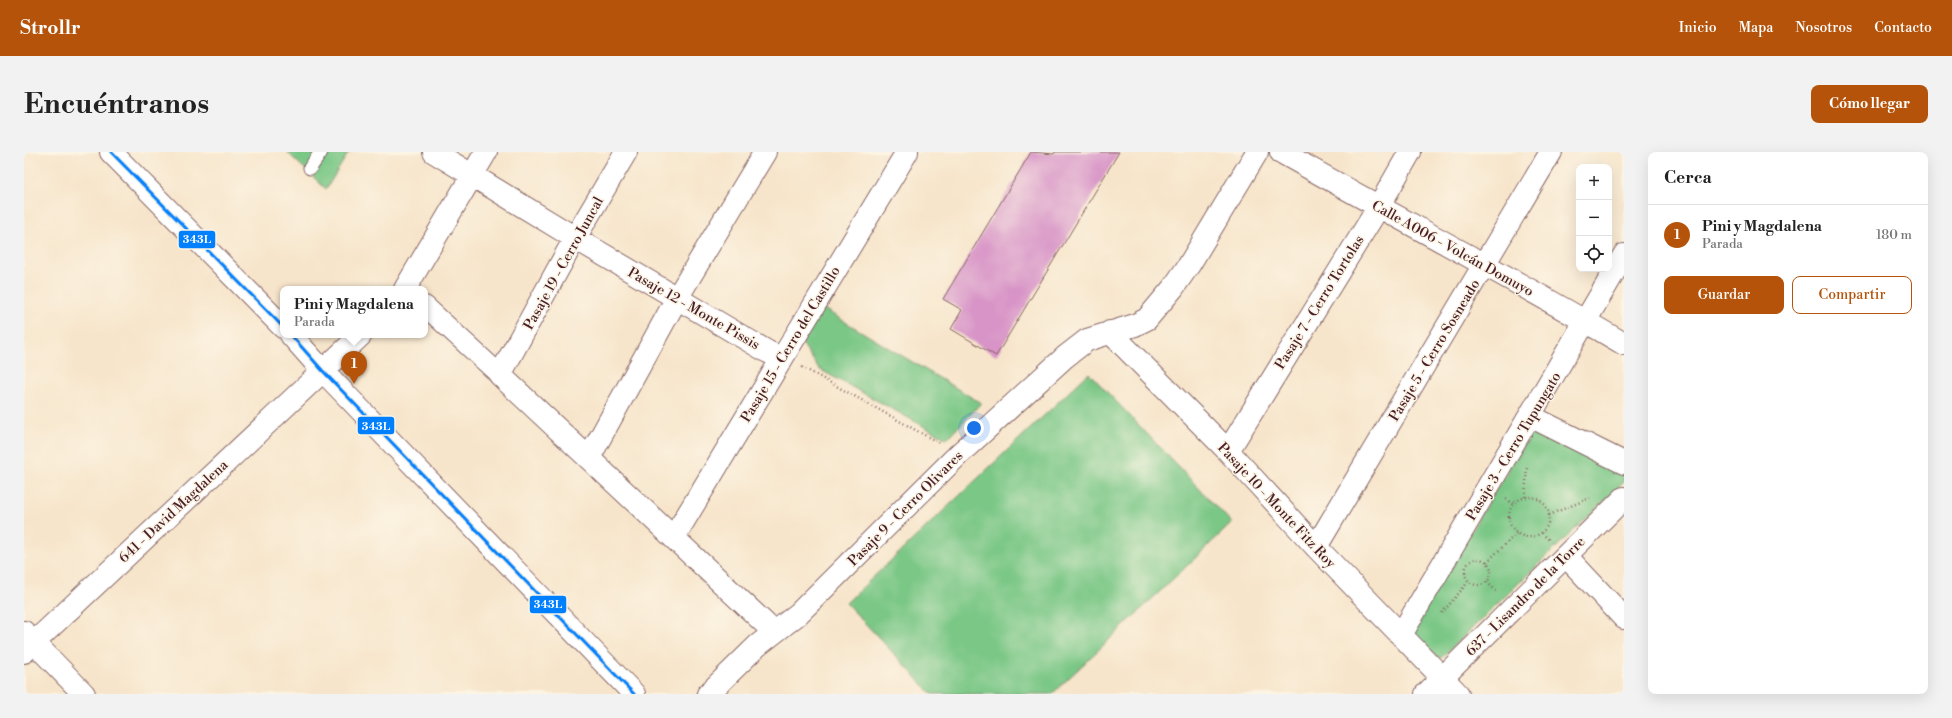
<!DOCTYPE html>
<html lang="es">
<meta charset="utf-8">
<style>
body{margin:0;font-family:"Libre Bodoni",serif;background:#f2f2f2;color:#222}
.controls{position:absolute;right:12px;top:12px;display:grid;overflow:hidden;border-radius:8px;box-shadow:0 4px 16px #0002}
.controls button{width:36px;height:36px;display:grid;place-items:center;padding:0;border:0;border-bottom:1px solid #e0e0e0;background:#fff;color:#222;font:20px sans-serif}
.you{position:absolute;left:950px;top:276px;width:14px;height:14px;margin:-10px;border:3px solid #fff;border-radius:50%;background:#1a73e8;box-shadow:0 0 0 6px #1a73e833}
.badge{display:grid;place-items:center;width:26px;height:26px;border-radius:50%;background:#b45309;color:#fff;font-size:13px;font-weight:700}
.pin{position:absolute;translate:-50% -33px;filter:drop-shadow(0 1px 2px #0008)}
.pin::after{content:'';position:absolute;top:21px;width:14px;height:12px;background:inherit;clip-path:polygon(0 0,100% 0,50% 100%)}
.popup{position:absolute;left:256px;top:134px;width:148px;height:52px;box-sizing:border-box;display:grid;place-content:center;border-radius:8px;background:#fff;filter:drop-shadow(0 1px 3px #0005);font-size:13px;white-space:nowrap;color:#767676}
.popup b{font-size:15px;color:#222}
.popup::after{content:'';position:absolute;left:50%;top:100%;margin-left:-8px;border:8px solid transparent;border-top-color:#fff}
.list{margin:0;padding:0;list-style:none}
h2{display:flex;justify-content:space-between;align-items:center;height:52px;margin:0;padding:0 16px;font-size:17px}
h2 small{font-size:13px;font-weight:400;color:#767676}
.list li{display:grid;grid-template-columns:26px 1fr auto;gap:12px;align-items:center;box-sizing:border-box;height:60px;padding:0 16px;border-top:1px solid #e0e0e0}
.list b{display:block;font-size:15px;white-space:nowrap}
.list p{margin:0;font-size:13px;white-space:nowrap;color:#767676}
.list em{font-size:13px;font-style:normal;color:#767676}
.actions{display:flex;gap:8px;padding:12px 16px}
.actions a{flex:1;padding:9px 0;border:1px solid #b45309;border-radius:8px;text-align:center;font-size:14px;color:#b45309}
.actions .main{background:#b45309;color:#fff}
.icon{flex:none;width:22px;height:22px;fill:none;stroke:currentColor;stroke-width:2;stroke-linecap:round;stroke-linejoin:round}
.map{position:relative;flex:none;width:1600px;height:542px;overflow:hidden;border-radius:8px}
header{display:flex;align-items:center;gap:24px;box-sizing:border-box;height:56px;padding:0 20px;background:#b45309;color:#fff}
header strong{font-size:19px}
nav{display:flex;gap:22px;margin-inline-start:auto;font-size:14px}
.intro{display:flex;align-items:center;justify-content:space-between;box-sizing:border-box;height:96px;padding:0 24px}
h1{margin:0;font-size:28px}
.button{padding:10px 18px;border-radius:8px;background:#b45309;color:#fff;font-size:14px;font-weight:700}
main{display:flex;gap:24px;padding:0 24px}
aside{flex:1;background:#fff;border-radius:8px;box-shadow:0 4px 16px #0002}
.map>svg:first-child{display:block}
.green{fill:#7ac786;stroke:#627358}
.building{fill:#d894c7}
.lines{fill:none;stroke-linecap:round;stroke-linejoin:round}
.service-casing{stroke:#876463;stroke-width:15}
.pedestrian-casing{stroke:#876463;stroke-width:22}
.minor-casing{stroke:#876463;stroke-width:24}
.tertiary-casing{stroke:#876463;stroke-width:24}
.path{stroke:#876463;stroke-width:2.5;stroke-dasharray:1 3;stroke-linecap:butt}
.service{stroke:#fff;stroke-width:13}
.pedestrian{stroke:#fff;stroke-width:20}
.minor{stroke:#fff;stroke-width:22}
.tertiary{stroke:#fff;stroke-width:22}
.bus-1-casing{stroke:#fcf5e5;stroke-width:6}
.bus-1{stroke:#007fff;stroke-width:3}
.labels{text-anchor:middle;stroke-width:3;stroke-linejoin:round;paint-order:stroke}
.street-label{font-size:14px;fill:#4a1f2b;stroke:#fcf5e5}
.line-badge{stroke:#fcf5e5;stroke-width:1.5}
.badge-label{font-size:11px;text-anchor:middle;font-weight:bold;fill:#fff}
</style>
<header>
<strong>Strollr</strong>
<nav><a>Inicio</a><a>Mapa</a><a>Nosotros</a><a>Contacto</a></nav>
</header>
<div class="intro"><h1>Encuéntranos</h1><a class="button">Cómo llegar</a></div>
<main>
<div class="map">
<svg width="1600" height="542" viewBox="0 0 1600 542">
<rect width="100%" height="100%" fill="#fcf5e5"/>
<filter id="ink" filterUnits="userSpaceOnUse"><feTurbulence type="fractalNoise" baseFrequency=".025" numOctaves="2"/><feDisplacementMap in="SourceGraphic" scale="8" xChannelSelector="R" yChannelSelector="G"/><feConvolveMatrix kernelMatrix="1 2 1 2 8 2 1 2 1" color-interpolation-filters="sRGB"/></filter>
<filter id="wash" filterUnits="userSpaceOnUse"><feTurbulence type="fractalNoise" baseFrequency=".012" numOctaves="4" result="noise"/><feDisplacementMap in="SourceGraphic" scale="16" xChannelSelector="R" yChannelSelector="G"/><feGaussianBlur stdDeviation="0.9" result="paint"/><feColorMatrix in="noise" values="0 0 0 0 0 0 0 0 0 0 0 0 0 0 0 0 0 1.4 0 .05"/><feComposite in="paint" operator="in"/></filter>
<g filter="url(#wash)">
<rect width="100%" height="100%" fill="#f7e5cb"/>
<path class="green" d="M263,0H325L302,37Z
M798,156L957,251L923,287L795,217L778,191Z
M1065,221L1208,371L1028,542H908L822,451Z
M1511,274L1600,317V330L1415,508L1387,477Z"/>
<g id="blocks">
<path class="building" d="M1007,0L1030,2L1031,0H1095L972,204L927,177L938,158L919,147Z"/>
</g>
</g>
<g filter="url(#ink)">
<use href="#blocks" fill-opacity="0" stroke="#876463" stroke-width="1"/>
<g class="lines">
<g class="service-casing">
<path id="service" d="M286,16L297,0"/>
</g>
<g class="pedestrian-casing">
<path id="pedestrian" d="M401,154L476,223"/>
</g>
<g class="minor-casing">
<path id="minor" d="M87,0L259,175
M410,0L551,86L744,200L758,206
M602,0L551,86L476,223L750,480
M1257,0C1371,65 1487,125 1600,192
M381,137L462,0
M1086,180L1204,299L1292,395L1434,542
M267,183L298,218L610,542
M1506,264L1600,311
M1204,299L1354,56L1386,0
M565,306L653,146L741,0
M650,385L883,0
M1292,395L1527,0
M1542,404L1600,466
M0,480L60,542
M1377,483L1600,103
M0,500L337,183
M684,542L733,494L774,462L935,302L1041,205L1063,188L1111,173L1123,167L1149,136L1165,113L1233,0"/>
</g>
<g class="tertiary-casing">
<path id="tertiary" d="M1402,542L1600,346"/>
</g>
<path class="path" d="M778,215L915,291
M1485 365a20 20 0 1 1 40 0a20 20 0 1 1-40 0Z
M1501,345L1503,315
M1482,347L1490,352
M1525,363L1566,346
M1518,381L1526,389
M1441 420a13 13 0 1 1 26 0a13 13 0 1 1-26 0Z
M1463,410L1493,381
M1463,430L1474,441
M1418,461L1445,429"/>
<use href="#service" class="service"/>
<use href="#pedestrian" class="pedestrian"/>
<use href="#minor" class="minor"/>
<use href="#tertiary" class="tertiary"/>
<g class="bus-1-casing">
<path id="bus-1" d="M87,0L259,175
M267,183L298,218L610,542"/>
</g>
<use href="#bus-1" class="bus-1"/>
</g>
</g>
<g class="labels">
<g class="street-label">
<text transform="translate(1429 96) rotate(29)" y="5">Calle A006 - Volcán Domuyo</text>
<text transform="translate(539 111) rotate(-61)" y="5">Pasaje 19 - Cerro Juncal</text>
<text transform="translate(1295 150) rotate(-58)" y="5">Pasaje 7 - Cerro Tortolas</text>
<text transform="translate(670 156) rotate(30)" y="5">Pasaje 12 - Monte Pissis</text>
<text transform="translate(766 192) rotate(-59)" y="5">Pasaje 15 - Cerro del Castillo</text>
<text transform="translate(1410 198) rotate(-59)" y="5">Pasaje 5 - Cerro Sosneado</text>
<text transform="translate(1489 294) rotate(-59)" y="5">Pasaje 3 - Cerro Tupungato</text>
<text transform="translate(1253 353) rotate(47)" y="5">Pasaje 10 - Monte Fitz Roy</text>
<text transform="translate(881 356) rotate(-45)" y="5">Pasaje 9 - Cerro Olivares</text>
<text transform="translate(149 359) rotate(-43)" y="5">641 - David Magdalena</text>
<text transform="translate(1501 444) rotate(-45)" y="5">637 - Lisandro de la Torre</text>
</g>
</g>
<g class="line-badge">
<rect x="154" y="78" width="38" height="19" rx="4" fill="#007fff"/>
<rect x="333" y="264" width="38" height="19" rx="4" fill="#007fff"/>
<rect x="505" y="443" width="38" height="19" rx="4" fill="#007fff"/>
</g>
<g class="badge-label">
<text x="173" y="91">343L</text>
<text x="352" y="278">343L</text>
<text x="524" y="456">343L</text>
</g>
</svg>
<div class="controls">
<button>+</button>
<button>−</button>
<button><svg class="icon" aria-label="locate" viewBox="0 0 24 24"><circle cx="12" cy="12" r="6"/><path d="M12 2v4M12 18v4M2 12h4M18 12h4"/></svg></button>
</div>
<div class="you"></div>
<div class="pin badge" style="left:330px;top:232px">1</div>
<div class="popup"><b>Pini y Magdalena</b>Parada</div>
</div>
<aside>
<h2>Cerca<small></small></h2>
<ul class="list">
<li><span class="badge">1</span><div><b>Pini y Magdalena</b><p>Parada</p></div><em>180 m</em></li>
</ul>
<div class="actions"><a class="main">Guardar</a><a>Compartir</a></div>
</aside>
</main>
